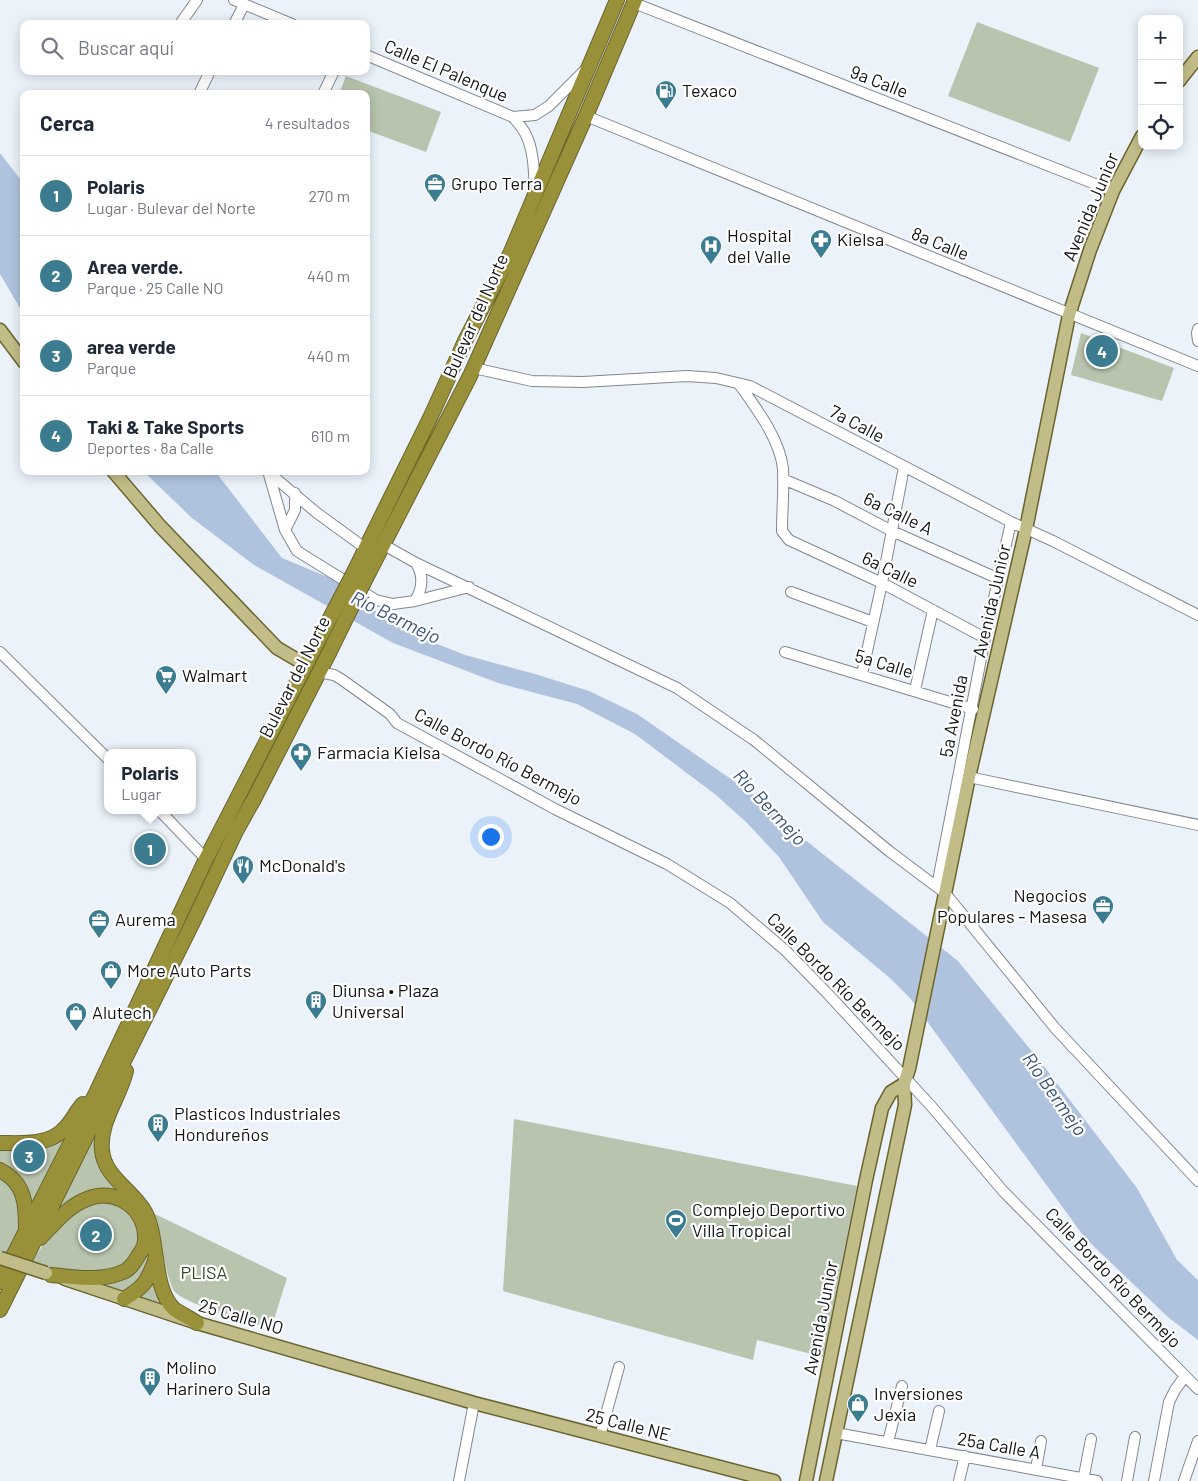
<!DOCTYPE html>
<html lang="es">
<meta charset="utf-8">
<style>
body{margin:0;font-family:Barlow,sans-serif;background:#f2f2f3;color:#1f2937}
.controls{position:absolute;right:15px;top:15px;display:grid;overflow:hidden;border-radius:10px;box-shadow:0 2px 12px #0003}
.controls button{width:45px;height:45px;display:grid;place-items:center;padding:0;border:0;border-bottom:1px solid #e0e1e3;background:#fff;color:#1f2937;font:25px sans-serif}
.you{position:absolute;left:490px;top:836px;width:18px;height:18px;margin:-12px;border:4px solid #fff;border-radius:50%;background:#1a73e8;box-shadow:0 0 0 8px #1a73e833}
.badge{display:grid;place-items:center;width:32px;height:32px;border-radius:50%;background:#3c7c90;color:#fff;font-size:16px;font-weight:700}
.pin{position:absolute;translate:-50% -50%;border:2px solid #fff;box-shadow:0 1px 5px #0006}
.popup{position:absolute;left:104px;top:749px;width:92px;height:65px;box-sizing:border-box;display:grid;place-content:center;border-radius:10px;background:#fff;filter:drop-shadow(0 1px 4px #0005);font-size:16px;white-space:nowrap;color:#747a83}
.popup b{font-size:19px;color:#1f2937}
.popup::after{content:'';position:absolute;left:50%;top:100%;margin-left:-10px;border:10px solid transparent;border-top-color:#fff}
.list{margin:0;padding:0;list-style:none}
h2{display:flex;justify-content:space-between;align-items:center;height:65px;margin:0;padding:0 20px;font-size:21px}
h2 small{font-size:16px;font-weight:400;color:#747a83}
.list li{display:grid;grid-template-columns:32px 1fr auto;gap:15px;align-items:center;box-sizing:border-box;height:80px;padding:0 20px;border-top:1px solid #e0e1e3}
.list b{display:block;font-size:19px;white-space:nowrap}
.list p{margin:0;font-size:16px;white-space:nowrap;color:#747a83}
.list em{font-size:16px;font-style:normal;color:#747a83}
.icon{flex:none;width:28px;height:28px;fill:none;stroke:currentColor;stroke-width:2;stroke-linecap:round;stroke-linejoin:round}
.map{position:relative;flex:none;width:1198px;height:1481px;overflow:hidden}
.search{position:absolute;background:#fff;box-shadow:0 2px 12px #0003;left:20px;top:20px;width:350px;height:55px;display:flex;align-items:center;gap:12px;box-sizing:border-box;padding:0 18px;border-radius:10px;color:#747a83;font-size:19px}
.panel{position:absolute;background:#fff;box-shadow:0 2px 12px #0003;left:20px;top:90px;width:350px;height:385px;border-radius:10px}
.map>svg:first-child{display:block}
.green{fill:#b8c4ad}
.water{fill:#afc3df}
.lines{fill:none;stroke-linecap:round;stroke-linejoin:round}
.minor-casing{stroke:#828890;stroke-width:12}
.major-casing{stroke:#6a652d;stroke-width:15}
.highway-casing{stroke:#6a652d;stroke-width:16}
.minor{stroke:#fff;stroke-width:10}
.major{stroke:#c2bd88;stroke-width:12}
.highway{stroke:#999139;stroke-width:14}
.major-bridge-casing{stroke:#6a652d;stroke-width:15;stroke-linecap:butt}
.highway-bridge-casing{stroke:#6a652d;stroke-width:16;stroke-linecap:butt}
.major-bridge{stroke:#c2bd88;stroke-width:12}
.highway-bridge{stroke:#999139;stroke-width:14}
.labels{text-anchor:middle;stroke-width:4.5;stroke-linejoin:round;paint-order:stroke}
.street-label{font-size:18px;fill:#121417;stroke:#fefefe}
.poi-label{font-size:18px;fill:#121417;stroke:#fefefe;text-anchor:start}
.park-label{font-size:18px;fill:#33491a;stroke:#fefefe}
.water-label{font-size:19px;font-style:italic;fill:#37537c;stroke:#fefefe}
</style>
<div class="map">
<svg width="1198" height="1481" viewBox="0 0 1198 1481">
<rect width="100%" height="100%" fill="#ebf2fa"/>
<path class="green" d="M977,22L1099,68L1070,142L948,96Z
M346,76L441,112L426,152L366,130V94H339Z
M1081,333L1174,368L1162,401L1071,375Z
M118,1083L98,1152L129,1198L97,1192L51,1223Z
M77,1116L30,1210L0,1166V1147H32Z
M514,1119L857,1186L823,1357L757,1340L753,1360L503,1291Z
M0,1175L14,1186L22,1226L7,1254L0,1252Z
M99,1199L129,1208L141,1238L132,1260L106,1273L60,1272L33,1262C42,1244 60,1219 78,1209C84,1205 92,1202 99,1199Z
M155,1214L287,1278L271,1329C251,1322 187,1305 175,1292C167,1284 158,1228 155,1214Z
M147,1247C155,1273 144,1278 126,1294L88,1281L109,1280Z
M155,1272L169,1308L135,1297Z"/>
<path class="water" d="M0,153L24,184V315L0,274Z
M143,471H215L282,558L335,580L391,623L417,636L465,655L535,674L589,691L637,714L757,797L790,828L958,961L1043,1065L1137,1188L1177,1260L1198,1280V1340L1169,1318L1085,1238L910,998L891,979L823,922L779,857L746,822L716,795L635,734L577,704L501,684L393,643L254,565L192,518Z"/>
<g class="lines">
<g class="minor-casing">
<path id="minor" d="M234,0L292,24
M634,3L1113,191
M180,24L197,0
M234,24L244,5
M366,55L513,117L535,115L549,106L585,70
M199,94L210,71
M323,94L334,71
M586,116L1198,366
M513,117C517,122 522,127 525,133C534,149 534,173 535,191
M1198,329L1197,333L1198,341
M474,368L532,381L583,382L687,376L716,378L750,386L1011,522L1053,541L1198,615
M739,384C756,408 780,439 783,469C784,490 782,511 782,531L789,540L882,583L985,638
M268,471L285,530L297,551L376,600L393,604L415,601L469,587
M268,472L317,513L365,548
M783,479L835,501L892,531L999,579
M285,530L295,510V493
M384,545L416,563L677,688L754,740L889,851L945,893L1055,1028L1198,1181
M791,592L873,622
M415,601C423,588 424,576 416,563
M0,652L108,759
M785,652L973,709
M319,672L334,675L341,679L390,714L397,723L555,809L667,864L730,903L786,951L828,994L932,1107L1003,1191L1198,1389
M862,674L882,583L904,467
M915,690L933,610
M969,777L1198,825
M159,810L206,859
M937,886L985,638L1011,522
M836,1433L1097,1481
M600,1436L619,1367
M888,1442L902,1386
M930,1450L939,1411
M1036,1469L1041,1441
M459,1481L474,1403
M959,1481L965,1456
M1083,1481L1091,1439
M1127,1481L1135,1437
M1154,1481L1169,1402L1175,1390L1185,1376
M1184,1481L1198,1441"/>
</g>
<g class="major-casing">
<path id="major" d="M1179,81L1198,57
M0,330L24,362
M113,471L160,526L277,648L306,665
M65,1279L197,1323L474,1403L774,1481
M806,1481L866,1180L882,1108L891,1092L904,1084
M826,1481L905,1105L904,1084L909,1069L969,777L1026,529L1069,315L1090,250L1113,191L1142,136"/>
</g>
<g class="highway-casing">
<path id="highway" d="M352,576L431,416L465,341L510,254L617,0
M364,582L470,376L586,116L635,0
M126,1071C120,1097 99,1122 102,1150C104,1177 133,1190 145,1212C159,1238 152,1288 174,1309C181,1314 190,1318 197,1323
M0,1143C21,1143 49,1146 64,1129C72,1122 76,1111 83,1104
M0,1170C25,1183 26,1203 26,1229
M40,1238C54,1224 68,1206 87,1199C111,1189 137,1202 144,1227C145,1233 146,1240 144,1246C143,1249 140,1253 138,1256C135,1262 129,1270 123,1272C100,1282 75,1277 51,1275
M0,1282L97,1091L206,859L315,647
M124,1299C144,1287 147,1282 155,1261
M0,1310L194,920L236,831L254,799L329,653"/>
</g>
<use href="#minor" class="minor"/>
<use href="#major" class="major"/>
<use href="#highway" class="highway"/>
<g class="major-bridge-casing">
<path id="major-bridge" d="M0,1258L46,1273"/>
</g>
<g class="highway-bridge-casing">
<path id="highway-bridge" d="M315,647L352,576
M329,653L364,582"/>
</g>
<use href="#major-bridge" class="major-bridge"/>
<use href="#highway-bridge" class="highway-bridge"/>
</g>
<defs>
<g id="fuel-pin" transform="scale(1.125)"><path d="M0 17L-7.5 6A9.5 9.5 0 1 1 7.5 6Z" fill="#3c7c90" stroke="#fefefe"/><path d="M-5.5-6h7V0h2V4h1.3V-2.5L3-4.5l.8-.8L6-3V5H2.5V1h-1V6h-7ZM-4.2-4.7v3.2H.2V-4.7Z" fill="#fff"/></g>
<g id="office-pin" transform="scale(1.125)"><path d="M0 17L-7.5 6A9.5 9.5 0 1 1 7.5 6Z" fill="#3c7c90" stroke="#fefefe"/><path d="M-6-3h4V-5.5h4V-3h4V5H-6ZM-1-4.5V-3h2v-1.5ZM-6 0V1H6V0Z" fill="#fff"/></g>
<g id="pharmacy-pin" transform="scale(1.125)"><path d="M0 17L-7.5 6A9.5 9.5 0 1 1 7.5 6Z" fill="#3c7c90" stroke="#fefefe"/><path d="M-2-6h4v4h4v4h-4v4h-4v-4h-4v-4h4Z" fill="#fff"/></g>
<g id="hospital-pin" transform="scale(1.125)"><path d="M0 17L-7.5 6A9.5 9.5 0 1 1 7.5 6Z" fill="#3c7c90" stroke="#fefefe"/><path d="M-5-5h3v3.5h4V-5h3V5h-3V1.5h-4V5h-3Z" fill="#fff"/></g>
<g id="supermarket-pin" transform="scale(1.125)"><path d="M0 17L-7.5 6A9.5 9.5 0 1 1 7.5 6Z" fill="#3c7c90" stroke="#fefefe"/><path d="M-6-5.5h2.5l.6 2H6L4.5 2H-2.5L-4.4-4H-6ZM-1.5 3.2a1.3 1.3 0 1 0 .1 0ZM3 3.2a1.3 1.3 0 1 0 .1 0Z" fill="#fff"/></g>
<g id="restaurant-pin" transform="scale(1.125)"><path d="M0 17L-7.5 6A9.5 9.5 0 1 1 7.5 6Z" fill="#3c7c90" stroke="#fefefe"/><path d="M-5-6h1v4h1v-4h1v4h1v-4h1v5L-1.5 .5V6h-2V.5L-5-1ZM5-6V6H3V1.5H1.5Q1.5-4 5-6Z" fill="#fff"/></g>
<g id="shop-pin" transform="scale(1.125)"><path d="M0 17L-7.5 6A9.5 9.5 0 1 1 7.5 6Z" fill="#3c7c90" stroke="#fefefe"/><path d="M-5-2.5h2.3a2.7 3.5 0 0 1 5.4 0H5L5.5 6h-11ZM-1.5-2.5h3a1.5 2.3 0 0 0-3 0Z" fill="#fff"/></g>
<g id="building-pin" transform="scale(1.125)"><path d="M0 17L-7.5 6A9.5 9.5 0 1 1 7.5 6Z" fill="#3c7c90" stroke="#fefefe"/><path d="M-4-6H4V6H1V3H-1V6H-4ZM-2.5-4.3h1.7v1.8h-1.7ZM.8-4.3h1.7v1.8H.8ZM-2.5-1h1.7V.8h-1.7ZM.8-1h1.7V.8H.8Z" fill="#fff"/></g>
<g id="stadium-pin" transform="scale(1.125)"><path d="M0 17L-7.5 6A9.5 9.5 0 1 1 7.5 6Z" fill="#3c7c90" stroke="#fefefe"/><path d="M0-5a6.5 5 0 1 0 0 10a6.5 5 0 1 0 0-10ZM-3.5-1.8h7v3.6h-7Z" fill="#fff"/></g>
</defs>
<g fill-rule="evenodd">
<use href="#fuel-pin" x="666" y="91"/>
<use href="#office-pin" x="435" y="184"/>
<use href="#pharmacy-pin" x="821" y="240"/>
<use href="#hospital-pin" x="711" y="246"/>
<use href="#supermarket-pin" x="166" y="676"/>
<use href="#pharmacy-pin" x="301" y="753"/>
<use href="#restaurant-pin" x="243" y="866"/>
<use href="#office-pin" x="1103" y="906"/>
<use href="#office-pin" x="99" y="920"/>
<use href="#shop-pin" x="111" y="971"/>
<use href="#building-pin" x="316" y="1001"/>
<use href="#shop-pin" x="76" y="1013"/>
<use href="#building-pin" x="158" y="1124"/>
<use href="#stadium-pin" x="676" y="1220"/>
<use href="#building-pin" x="150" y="1378"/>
<use href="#shop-pin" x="858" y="1404"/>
</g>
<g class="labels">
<g class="street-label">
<text transform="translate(446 71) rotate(23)" y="6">Calle El Palenque</text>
<text transform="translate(879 82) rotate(21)" y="6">9a Calle</text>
<text transform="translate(1091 207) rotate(-67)" y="6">Avenida Junior</text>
<text transform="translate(940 244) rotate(22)" y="6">8a Calle</text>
<text transform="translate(476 316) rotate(-66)" y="6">Bulevar del Norte</text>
<text transform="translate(857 424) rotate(28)" y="6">7a Calle</text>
<text transform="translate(898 514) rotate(26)" y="6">6a Calle A</text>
<text transform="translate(890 570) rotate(26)" y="6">6a Calle</text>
<text transform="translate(992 601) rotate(-77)" y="6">Avenida Junior</text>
<text transform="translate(884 664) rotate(17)" y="6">5a Calle</text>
<text transform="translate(295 677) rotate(-63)" y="6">Bulevar del Norte</text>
<text transform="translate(954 716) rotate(-79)" y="6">5a Avenida</text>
<text transform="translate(498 757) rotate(28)" y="6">Calle Bordo Río Bermejo</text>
<text transform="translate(836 982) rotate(45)" y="6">Calle Bordo Río Bermejo</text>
<text transform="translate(1113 1278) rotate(46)" y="6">Calle Bordo Río Bermejo</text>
<text transform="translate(241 1317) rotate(16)" y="6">25 Calle NO</text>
<text transform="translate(821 1318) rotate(-79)" y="6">Avenida Junior</text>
<text transform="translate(628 1425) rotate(14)" y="6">25 Calle NE</text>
<text transform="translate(999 1446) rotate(10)" y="6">25a Calle A</text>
</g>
<g class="poi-label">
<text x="682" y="97">Texaco</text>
<text x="451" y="190">Grupo Terra</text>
<text x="727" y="242">Hospital<tspan x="727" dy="21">del Valle</tspan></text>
<text x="837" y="246">Kielsa</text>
<text x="182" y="682">Walmart</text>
<text x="317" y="759">Farmacia Kielsa</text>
<text x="259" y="872">McDonald's</text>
<text x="1087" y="902" text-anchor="end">Negocios<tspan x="1087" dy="21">Populares - Masesa</tspan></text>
<text x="115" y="926">Aurema</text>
<text x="127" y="977">More Auto Parts</text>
<text x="332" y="997">Diunsa • Plaza<tspan x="332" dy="21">Universal</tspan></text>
<text x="92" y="1019">Alutech</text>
<text x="174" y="1120">Plasticos Industriales<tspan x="174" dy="21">Hondureños</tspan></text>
<text x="692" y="1216">Complejo Deportivo<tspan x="692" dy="21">Villa Tropical</tspan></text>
<text x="166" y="1374">Molino<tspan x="166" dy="21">Harinero Sula</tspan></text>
<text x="874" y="1400">Inversiones<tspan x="874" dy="21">Jexia</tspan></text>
</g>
<g class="park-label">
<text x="204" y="1279">PLISA</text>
</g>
<g class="water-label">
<text transform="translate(396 617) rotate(26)" y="7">Río Bermejo</text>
<text transform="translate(770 807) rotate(47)" y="7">Río Bermejo</text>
<text transform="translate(1055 1094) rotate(55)" y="7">Río Bermejo</text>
</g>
</g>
</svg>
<div class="controls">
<button>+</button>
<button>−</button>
<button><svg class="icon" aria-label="locate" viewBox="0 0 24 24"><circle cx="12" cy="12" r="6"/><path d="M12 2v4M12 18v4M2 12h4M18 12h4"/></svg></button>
</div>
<div class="you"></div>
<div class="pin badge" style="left:150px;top:849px">1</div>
<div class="popup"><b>Polaris</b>Lugar</div>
<div class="pin badge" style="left:96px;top:1235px">2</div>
<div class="pin badge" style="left:29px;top:1156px">3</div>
<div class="pin badge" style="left:1102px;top:351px">4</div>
<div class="search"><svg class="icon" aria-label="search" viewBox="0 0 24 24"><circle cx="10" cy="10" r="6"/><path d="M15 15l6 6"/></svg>Buscar aquí</div>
<section class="panel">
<h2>Cerca<small>4 resultados</small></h2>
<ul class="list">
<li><span class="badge">1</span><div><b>Polaris</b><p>Lugar · Bulevar del Norte</p></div><em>270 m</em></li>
<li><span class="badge">2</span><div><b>Area verde.</b><p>Parque · 25 Calle NO</p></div><em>440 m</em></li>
<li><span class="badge">3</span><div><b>area verde</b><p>Parque</p></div><em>440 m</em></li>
<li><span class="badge">4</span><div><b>Taki &amp; Take Sports</b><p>Deportes · 8a Calle</p></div><em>610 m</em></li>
</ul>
</section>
</div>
